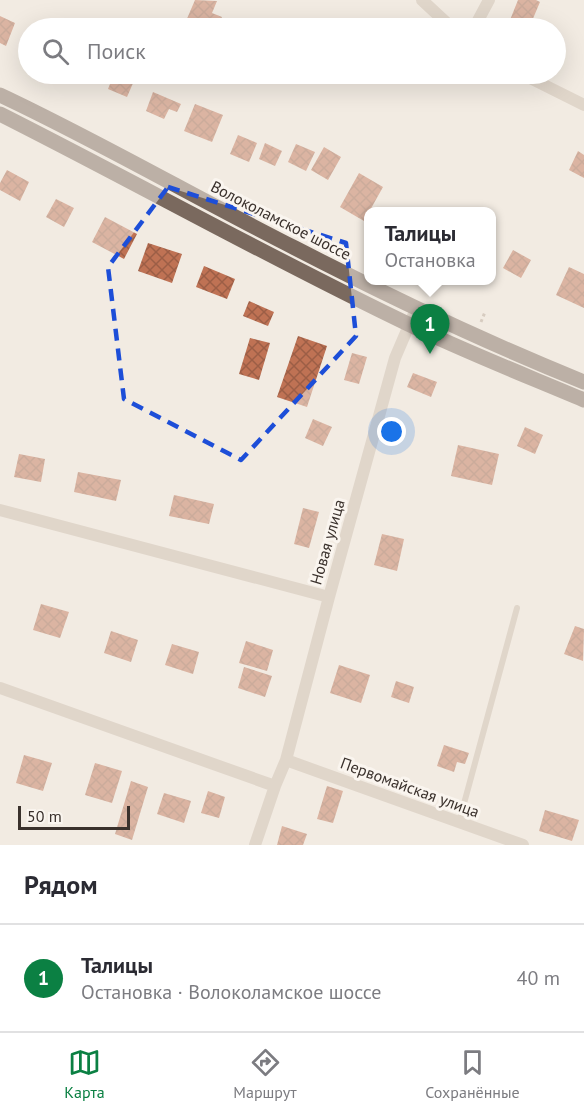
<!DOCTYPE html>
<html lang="ru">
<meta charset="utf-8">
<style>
body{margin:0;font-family:"PT Sans",sans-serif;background:#f7f7f7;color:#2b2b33}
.scale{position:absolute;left:18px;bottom:15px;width:112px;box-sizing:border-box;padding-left:6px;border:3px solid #3a312c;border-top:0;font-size:16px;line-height:21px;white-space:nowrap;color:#3a312c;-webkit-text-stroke:4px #faf5ef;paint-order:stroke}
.you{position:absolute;left:392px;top:432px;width:21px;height:21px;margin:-15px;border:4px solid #fff;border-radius:50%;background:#1a73e8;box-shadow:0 0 0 9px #1a73e833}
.badge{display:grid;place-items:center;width:39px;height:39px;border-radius:50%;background:#0b8043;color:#fff;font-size:20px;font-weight:700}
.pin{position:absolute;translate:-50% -50px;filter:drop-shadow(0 2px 3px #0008)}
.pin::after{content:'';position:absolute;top:32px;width:21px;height:18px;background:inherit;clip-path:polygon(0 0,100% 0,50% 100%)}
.popup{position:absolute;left:364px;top:207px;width:132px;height:78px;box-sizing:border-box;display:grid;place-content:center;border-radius:12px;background:#fff;filter:drop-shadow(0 2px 4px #0005);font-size:20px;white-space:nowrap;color:#7c7c81}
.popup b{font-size:22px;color:#2b2b33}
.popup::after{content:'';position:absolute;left:50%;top:100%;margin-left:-12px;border:12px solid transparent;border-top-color:#fff}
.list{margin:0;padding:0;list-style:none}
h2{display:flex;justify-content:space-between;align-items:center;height:78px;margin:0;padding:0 24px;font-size:26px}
h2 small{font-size:20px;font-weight:400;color:#7c7c81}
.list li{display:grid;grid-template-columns:39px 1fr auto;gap:18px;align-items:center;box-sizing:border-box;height:108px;padding:0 24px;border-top:2px solid #e1e1e2}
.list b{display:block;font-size:22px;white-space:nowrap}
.list p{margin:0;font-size:20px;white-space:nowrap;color:#7c7c81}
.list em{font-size:20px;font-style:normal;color:#7c7c81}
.icon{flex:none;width:33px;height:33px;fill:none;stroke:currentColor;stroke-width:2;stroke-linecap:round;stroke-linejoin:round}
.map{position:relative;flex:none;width:584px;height:845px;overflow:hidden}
.search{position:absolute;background:#fff;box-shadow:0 6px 24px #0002;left:18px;right:18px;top:18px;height:66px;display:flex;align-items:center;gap:15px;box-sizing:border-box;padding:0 21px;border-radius:33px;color:#7c7c81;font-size:22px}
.sheet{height:186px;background:#fff}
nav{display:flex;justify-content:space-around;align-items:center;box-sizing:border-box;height:84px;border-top:2px solid #e1e1e2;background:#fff;font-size:16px;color:#7c7c81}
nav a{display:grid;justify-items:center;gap:3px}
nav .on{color:#0b8043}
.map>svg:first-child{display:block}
.building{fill:url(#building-cross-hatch)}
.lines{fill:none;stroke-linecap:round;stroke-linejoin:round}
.path{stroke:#b6a698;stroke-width:3;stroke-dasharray:3 3;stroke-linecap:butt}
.service{stroke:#cabcae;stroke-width:6}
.minor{stroke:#cabcae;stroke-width:12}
.primary{stroke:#7a695e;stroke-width:15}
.marked{fill:none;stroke:#1d4ed8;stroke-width:4.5;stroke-dasharray:12 8;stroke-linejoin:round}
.labels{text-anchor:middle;stroke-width:6;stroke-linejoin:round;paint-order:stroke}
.street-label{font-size:16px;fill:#3a312c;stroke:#faf5ef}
</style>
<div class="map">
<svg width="584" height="845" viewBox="0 0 584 845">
<defs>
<pattern id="building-cross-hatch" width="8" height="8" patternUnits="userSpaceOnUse" patternTransform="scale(1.5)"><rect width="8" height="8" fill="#bf7254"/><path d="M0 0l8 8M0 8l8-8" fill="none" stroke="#9c5e46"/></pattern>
</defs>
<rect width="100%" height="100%" fill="#f2ebe2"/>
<path class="building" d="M195,0L217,1L212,13L222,17L217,28H183Z
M518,0H536L540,2L529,28L510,20Z
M0,16L15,23L6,46L0,43Z
M101,74H137L127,97L108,89L112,79Z
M153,92L181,104L177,112L169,109L164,119L146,111Z
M195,104L223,115L212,142L184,131Z
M238,135L257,143L249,162L230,154Z
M265,143L282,151L275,166L259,159Z
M296,144L315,152L306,171L288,162Z
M324,147L341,157L328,180L311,170Z
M578,151L584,155V178L569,170Z
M7,170L29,182L20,201L0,190V183Z
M359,173L383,187L364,221L340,207Z
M56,199L74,208L64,227L46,217Z
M105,217L137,234L124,259L92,242Z
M148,243L182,254L172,283L138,271Z
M513,250L531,260L521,278L503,268Z
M204,266L235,279L227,299L196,287Z
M569,267L584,274V308L556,295Z
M249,301L274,312L268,326L243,316Z
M298,336L327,346L307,407L277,397Z
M250,338L270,343L259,380L239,374Z
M352,353L367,357L359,384L344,380Z
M413,373L437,382L431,397L407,387Z
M313,419L332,427L323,446L305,438Z
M525,427L543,435L535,454L517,446Z
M458,445L499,454L492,485L451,476Z
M19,454L45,459L41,482L14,477Z
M78,472L121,480L116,501L74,492Z
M174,495L214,504L209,524L169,516Z
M303,508L319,512L309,548L294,544Z
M382,534L404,539L397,571L374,565Z
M41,604L69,612L60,638L33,630Z
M575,626L584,629L583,661L564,654Z
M111,631L138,640L131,662L104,653Z
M246,641L273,650L267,671L239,663Z
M172,644L199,652L193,674L165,665Z
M339,665L370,675L361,703L330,693Z
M244,667L272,676L265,697L238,688Z
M396,681L414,687L409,703L391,697Z
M444,745L469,753L465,764L457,762L454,772L437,766Z
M24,755L52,763L43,791L16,783Z
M95,763L122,771L112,803L85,795Z
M131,781L148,787L132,840L115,834Z
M327,786L343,791L333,823L317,819Z
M208,791L225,797L219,818L201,813Z
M164,793L191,801L184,823L157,814Z
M545,810L579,820L572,841L539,831Z
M282,826L307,834L303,845H277Z"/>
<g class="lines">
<path class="path" d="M481,322L485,312"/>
<path class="service" d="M459,822L517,608"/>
<path class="minor" d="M422,0L452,28
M474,28L489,0
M522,74L584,105
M0,510L329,597
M0,688L275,786
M286,760L523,845
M255,845L275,786L286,760L329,597L395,358L416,309"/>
<path class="primary" d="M0,95C100,142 196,198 295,248C390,297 485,342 584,382
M0,114C137,183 270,258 408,324C466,352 525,375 584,400"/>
</g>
<path d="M0 0H584V845H0ZM168,187L346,243L356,336L241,460L124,399L108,267Z" fill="#f2ebe2" fill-opacity=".55" fill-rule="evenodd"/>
<path class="marked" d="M168,187L346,243L356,336L241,460L124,399L108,267Z"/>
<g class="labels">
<g class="street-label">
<text transform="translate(281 220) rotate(27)" y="6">Волоколамское шоссе</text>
<text transform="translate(327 542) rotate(-74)" y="6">Новая улица</text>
<text transform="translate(410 787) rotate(20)" y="6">Первомайская улица</text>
</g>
</g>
</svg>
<div class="scale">50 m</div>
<div class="you"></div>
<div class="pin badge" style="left:430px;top:354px">1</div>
<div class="popup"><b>Талицы</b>Остановка</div>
<div class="search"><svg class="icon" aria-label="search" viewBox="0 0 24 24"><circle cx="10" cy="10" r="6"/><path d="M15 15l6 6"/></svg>Поиск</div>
</div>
<section class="sheet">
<h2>Рядом<small></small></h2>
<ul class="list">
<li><span class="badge">1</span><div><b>Талицы</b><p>Остановка · Волоколамское шоссе</p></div><em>40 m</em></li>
</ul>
</section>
<nav>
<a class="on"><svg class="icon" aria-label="map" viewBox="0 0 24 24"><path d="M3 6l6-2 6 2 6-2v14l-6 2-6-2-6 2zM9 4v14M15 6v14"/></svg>Карта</a>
<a><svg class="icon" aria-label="directions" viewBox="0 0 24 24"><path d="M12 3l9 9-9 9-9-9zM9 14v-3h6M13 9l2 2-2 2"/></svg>Маршрут</a>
<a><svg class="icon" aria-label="saved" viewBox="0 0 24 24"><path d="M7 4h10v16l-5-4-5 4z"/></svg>Сохранённые</a>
</nav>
